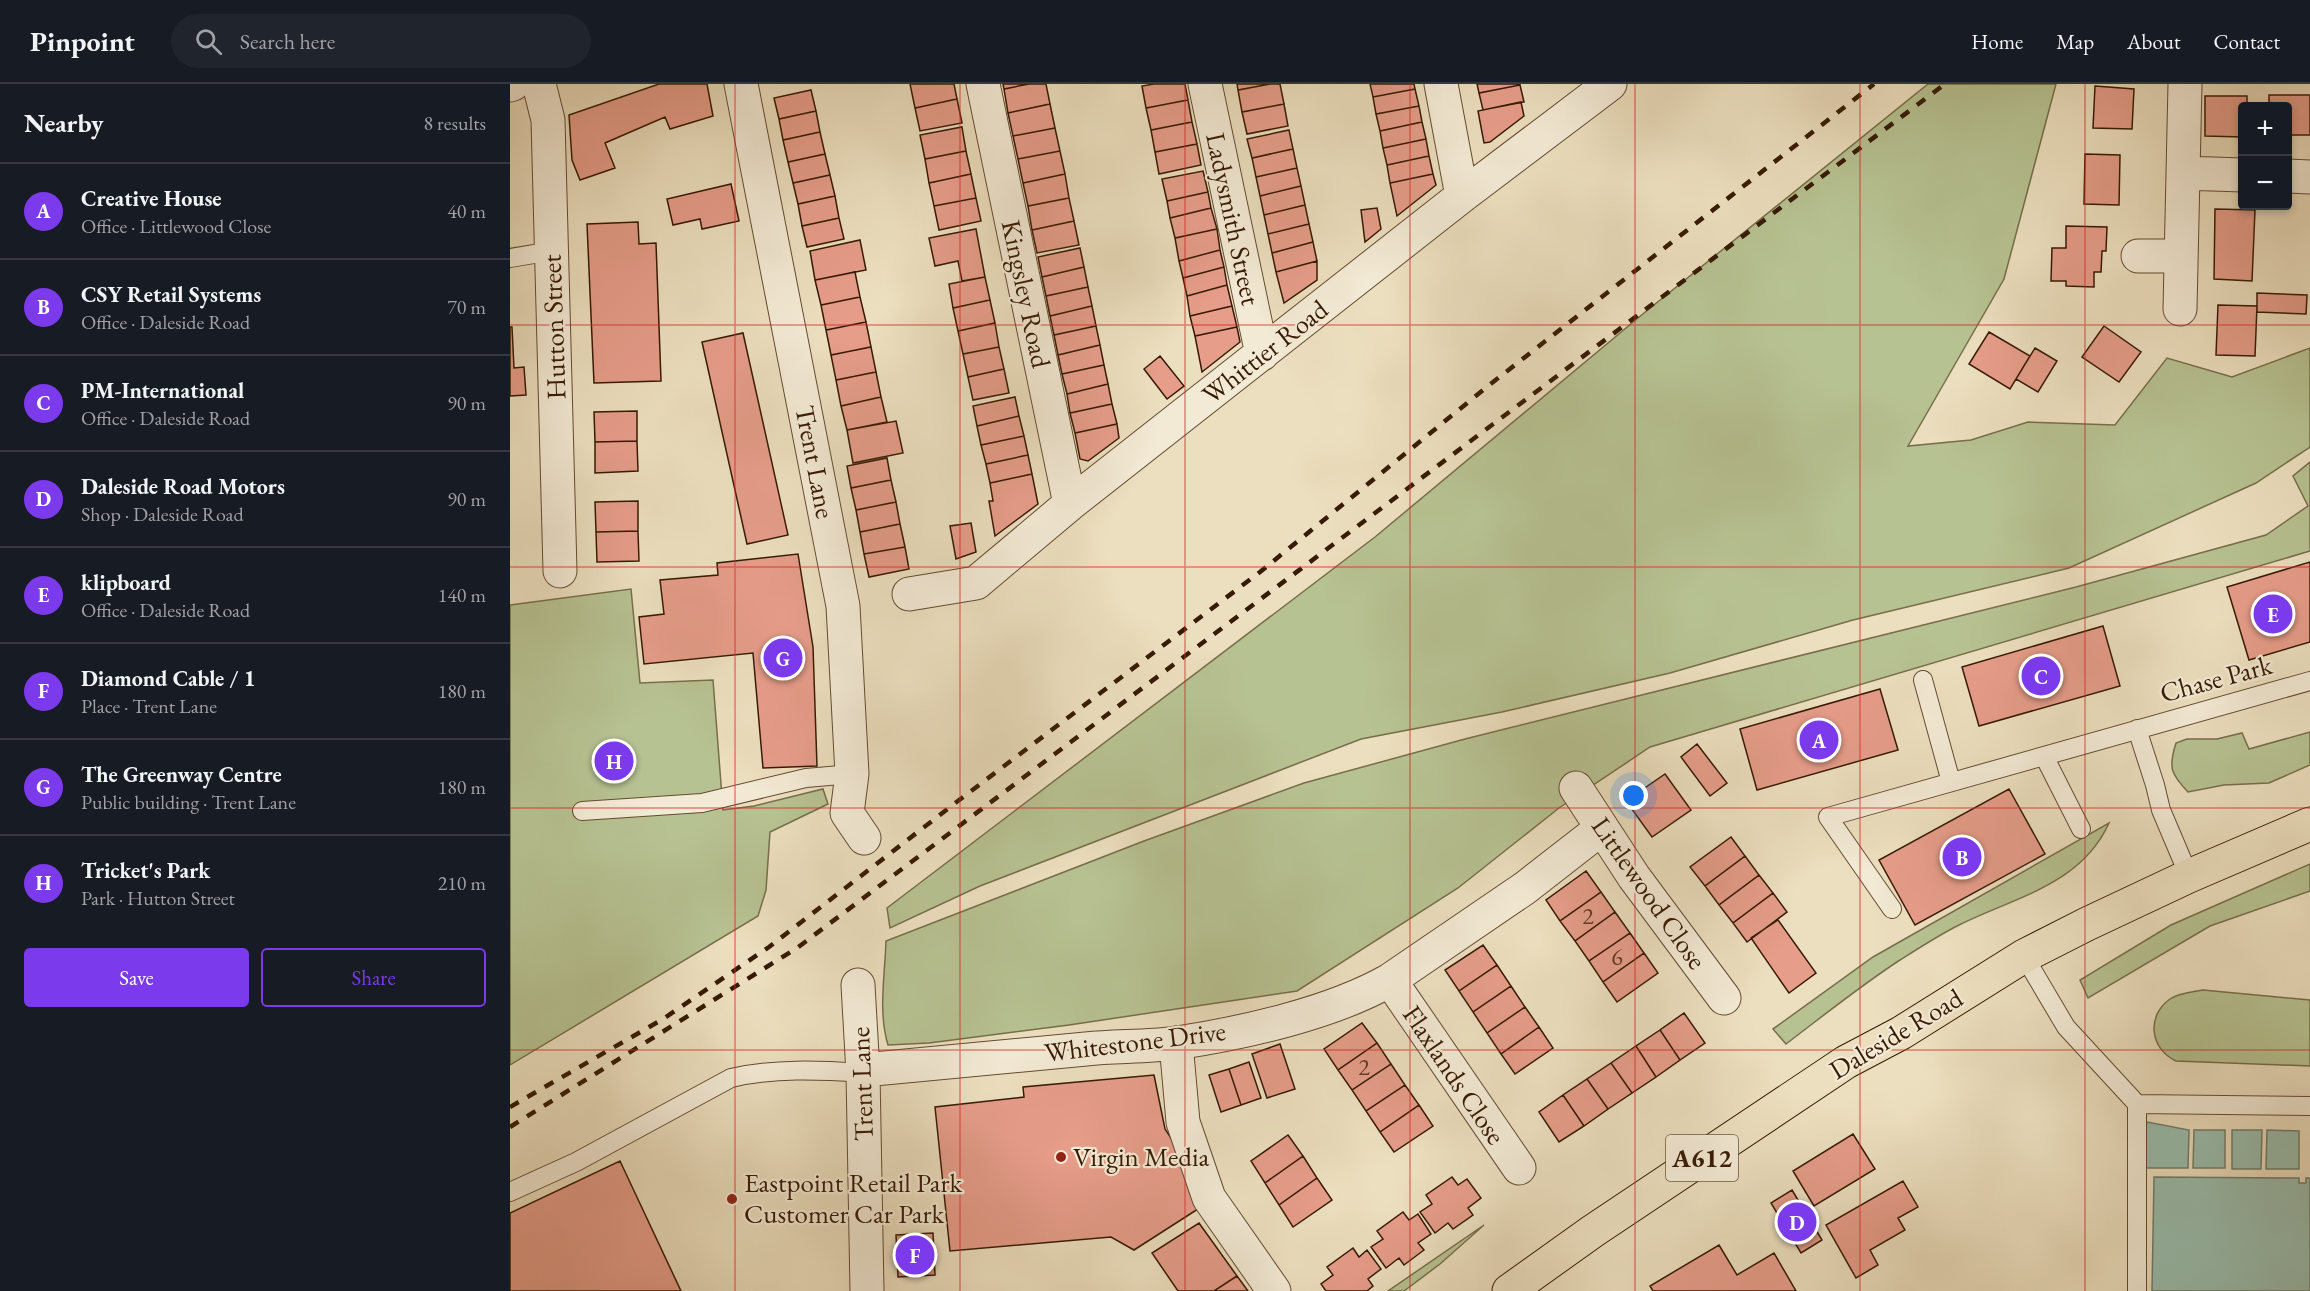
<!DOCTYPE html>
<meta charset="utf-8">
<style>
body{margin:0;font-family:"EB Garamond",serif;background:#20242c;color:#f1f3f6}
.controls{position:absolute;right:18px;top:18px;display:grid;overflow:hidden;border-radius:6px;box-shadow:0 3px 9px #0003}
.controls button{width:54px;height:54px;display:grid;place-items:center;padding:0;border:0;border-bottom:2px solid #363941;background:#171b24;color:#f1f3f6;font:30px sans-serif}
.you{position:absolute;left:1124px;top:712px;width:21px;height:21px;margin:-15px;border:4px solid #fff;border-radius:50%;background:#1a73e8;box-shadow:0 0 0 9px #1a73e833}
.badge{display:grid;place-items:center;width:39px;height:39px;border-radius:50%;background:#7c3aed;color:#fff;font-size:20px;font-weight:700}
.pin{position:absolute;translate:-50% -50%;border:3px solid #fff;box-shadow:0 2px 6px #0006}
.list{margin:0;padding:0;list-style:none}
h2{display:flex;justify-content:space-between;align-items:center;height:78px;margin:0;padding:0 24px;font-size:26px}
h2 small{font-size:20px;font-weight:400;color:#9ea1a6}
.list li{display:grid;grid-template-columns:39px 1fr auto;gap:18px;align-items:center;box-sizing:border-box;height:96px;padding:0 24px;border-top:2px solid #363941}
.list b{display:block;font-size:22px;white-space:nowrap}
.list p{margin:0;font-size:20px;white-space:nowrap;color:#9ea1a6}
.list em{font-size:20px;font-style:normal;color:#9ea1a6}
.actions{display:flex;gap:12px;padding:18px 24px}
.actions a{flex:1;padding:14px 0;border:2px solid #7c3aed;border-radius:6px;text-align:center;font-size:21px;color:#7c3aed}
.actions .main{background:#7c3aed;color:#fff}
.icon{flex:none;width:33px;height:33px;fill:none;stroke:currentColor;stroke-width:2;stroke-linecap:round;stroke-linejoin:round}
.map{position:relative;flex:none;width:1800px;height:1207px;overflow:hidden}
header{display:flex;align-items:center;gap:36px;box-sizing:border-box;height:84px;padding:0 30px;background:#171b24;border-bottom:2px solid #363941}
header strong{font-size:28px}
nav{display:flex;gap:33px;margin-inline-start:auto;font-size:21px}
.search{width:420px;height:54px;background:#20242c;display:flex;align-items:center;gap:15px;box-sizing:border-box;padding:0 21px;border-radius:33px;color:#9ea1a6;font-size:22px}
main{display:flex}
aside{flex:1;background:#171b24}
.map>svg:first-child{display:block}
.green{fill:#b7c292;stroke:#776e4a;stroke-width:1.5}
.water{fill:#99bdae;stroke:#727c6a;stroke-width:1.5}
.building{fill:#e69d8a;stroke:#371a03;stroke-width:1.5}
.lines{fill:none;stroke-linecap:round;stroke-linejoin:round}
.service-casing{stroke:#644b32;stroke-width:20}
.minor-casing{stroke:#644b32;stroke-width:35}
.tertiary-casing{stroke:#644b32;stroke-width:35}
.primary-casing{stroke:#371a03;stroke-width:35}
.service{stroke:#f3ead5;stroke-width:18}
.minor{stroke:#f3ead5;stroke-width:33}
.tertiary{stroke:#f3ead5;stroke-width:33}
.primary{stroke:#ecdfbf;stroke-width:33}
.rail{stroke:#371a03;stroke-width:4.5;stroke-dasharray:10 10;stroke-linecap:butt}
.grid{fill:none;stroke:#d62828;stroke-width:1.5;stroke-opacity:0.55}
.poi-dot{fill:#8f2418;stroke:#f3ead5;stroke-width:2}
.labels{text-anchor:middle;stroke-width:4.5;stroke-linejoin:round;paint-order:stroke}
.number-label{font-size:24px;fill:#633b25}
.shield{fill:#f3ead5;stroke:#6f5842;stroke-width:1.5}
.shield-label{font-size:26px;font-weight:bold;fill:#371a03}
.street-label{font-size:27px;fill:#371a03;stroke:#f3ead5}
.poi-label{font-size:27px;fill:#371a03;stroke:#f3ead5;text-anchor:start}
</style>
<header>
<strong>Pinpoint</strong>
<div class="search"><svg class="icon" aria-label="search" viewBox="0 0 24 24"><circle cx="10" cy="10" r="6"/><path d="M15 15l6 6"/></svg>Search here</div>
<nav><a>Home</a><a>Map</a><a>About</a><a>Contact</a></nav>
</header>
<main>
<aside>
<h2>Nearby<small>8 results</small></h2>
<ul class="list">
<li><span class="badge">A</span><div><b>Creative House</b><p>Office · Littlewood Close</p></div><em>40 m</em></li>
<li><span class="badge">B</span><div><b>CSY Retail Systems</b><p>Office · Daleside Road</p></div><em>70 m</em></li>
<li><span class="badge">C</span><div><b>PM-International</b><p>Office · Daleside Road</p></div><em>90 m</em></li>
<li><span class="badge">D</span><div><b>Daleside Road Motors</b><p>Shop · Daleside Road</p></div><em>90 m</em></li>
<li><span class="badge">E</span><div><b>klipboard</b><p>Office · Daleside Road</p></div><em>140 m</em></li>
<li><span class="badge">F</span><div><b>Diamond Cable / 1</b><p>Place · Trent Lane</p></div><em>180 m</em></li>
<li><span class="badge">G</span><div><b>The Greenway Centre</b><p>Public building · Trent Lane</p></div><em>180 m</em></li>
<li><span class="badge">H</span><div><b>Tricket's Park</b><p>Park · Hutton Street</p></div><em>210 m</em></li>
</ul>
<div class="actions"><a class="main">Save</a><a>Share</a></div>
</aside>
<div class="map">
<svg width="1800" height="1207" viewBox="0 0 1800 1207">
<rect width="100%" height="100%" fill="#ecdfbf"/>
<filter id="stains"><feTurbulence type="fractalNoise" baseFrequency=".00333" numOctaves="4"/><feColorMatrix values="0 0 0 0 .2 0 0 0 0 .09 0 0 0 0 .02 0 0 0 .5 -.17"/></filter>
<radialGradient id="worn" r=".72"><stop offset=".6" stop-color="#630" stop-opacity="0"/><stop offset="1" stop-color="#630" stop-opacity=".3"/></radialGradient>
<path class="green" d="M1418,0H1546L1494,195L1398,362L1461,356L1518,338L1605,341L1657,274L1722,293L1800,264V363L1746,399L1559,484L1343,536L1160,589L992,628L851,655L470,802L380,844L377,824L865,453L1134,229Z
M1800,378V467L1140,663L1049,724L948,804L787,907L559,941L419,959L378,961C368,928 375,891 376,857L634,757L794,699L955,655L1566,503L1756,451L1798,422L1783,392Z
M121,505L130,599L203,596L213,726L244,722L313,705L318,720L260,748L256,806L248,832L0,981V521Z
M1800,648V681L1759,699L1714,701L1678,708C1661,690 1658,684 1666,659L1677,655H1707L1732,649L1739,665Z
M1599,739C1571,801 1505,813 1449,841C1429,851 1409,864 1390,876C1350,902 1313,932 1276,960L1263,945L1363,873Z
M1800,780V807L1700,842L1578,914L1570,896L1661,841Z
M1693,906L1800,916V982L1666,977C1640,965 1636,932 1660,915C1669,909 1682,908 1693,906Z
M974,1141L930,1180L894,1207H878Z"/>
<path class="water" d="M1637,1038L1679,1046L1678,1084H1634L1635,1047Z
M1684,1046H1715V1084H1683Z
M1722,1046H1752L1751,1085H1722Z
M1757,1046L1789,1047V1085H1756Z
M1644,1093L1789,1094V1099H1796V1094H1800V1207H1642Z"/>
<path class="building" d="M149,0H197L203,32L160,45L155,33L95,59L105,84L70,96L62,76L59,31Z
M400,0H444L447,15L405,24Z
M493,0H519L494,5Z
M519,0H536L540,20L498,29L494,5Z
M644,0H675L678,16L636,24L632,2Z
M727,0H760L728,6Z
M760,0H770L774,20L732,28L728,6Z
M860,0H904L905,5L863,13Z
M967,0H1010V1L969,9Z
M1010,1L1014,18L973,26L969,9Z
M1585,2L1624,5L1622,45L1583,44Z
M905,5L909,22L866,30L863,13Z
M301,6L306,27L269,35L264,14Z
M1759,11H1800V51H1778V22H1759Z
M1695,12H1737V22H1732V53L1695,52Z
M447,15L452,39L410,47L405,24Z
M678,16L682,38L641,46L636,24Z
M1011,18L1014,32L980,58L974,59L968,27Z
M540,20L545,44L503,52L498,29Z
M774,20L778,42L737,50L732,28Z
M909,22L912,38L870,47L866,30Z
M306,27L310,48L273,56L269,35Z
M682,38L687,60L645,68L641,46Z
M912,38L916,55L873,64L870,47Z
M452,43L456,67L415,75L410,51Z
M545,44L550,67L508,75L503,52Z
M779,46L783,65L742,74L737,55Z
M310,48L315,70L278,78L273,56Z
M916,55L919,72L877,81L873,64Z
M687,60L691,81L649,90L645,68Z
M783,65L787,84L746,93L742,74Z
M456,67L461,90L419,99L415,75Z
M550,67L555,90L513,99L508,75Z
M315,70L320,91L283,99L278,78Z
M1575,70L1610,71L1609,121L1574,120Z
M919,72L923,90L880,99L877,81Z
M787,84L791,102L750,112L746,93Z
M693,87L698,108L657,117L652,95Z
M461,90L466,114L424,122L419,99Z
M555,90L559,114L518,122L513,99Z
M923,90L926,101L887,132L880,99Z
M320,91L325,112L288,120L283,99Z
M221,100L229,137L192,145L190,135L163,141L157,115Z
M791,102L795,121L754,131L750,112Z
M698,108L701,124L660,134L657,117Z
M325,112L329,134L292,142L288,120Z
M466,114L471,137L429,146L424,122Z
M559,114L564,137L522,146L518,122Z
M795,121L799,140L758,150L754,131Z
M701,124L707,145L665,154L660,134Z
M867,124L871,145L855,158L851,126Z
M1705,125L1745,126L1742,197L1704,195Z
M329,134L334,155L297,163L292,142Z
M564,137L569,161L527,169L522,146Z
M128,138L129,160L146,159L151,297L84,299L77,140Z
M799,140L803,158L762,169L758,150Z
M1556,142L1597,143L1596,167H1592L1591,188H1584V203L1556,202V197H1541L1542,164H1556Z
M466,145L475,193L452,197L448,177L425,182L419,154Z
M707,145L710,166L669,177L665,154Z
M350,156L356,186L305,196L300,167Z
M803,158L807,177L766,188L762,169Z
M570,164L574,183L532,193L528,173Z
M710,166L714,183L673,194L669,177Z
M807,177V196L774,219L766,188Z
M574,183L578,203L536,212L532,193Z
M714,183L717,201L677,212L673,194Z
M345,188L350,213L311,221L305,196Z
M475,193L480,216L443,224L439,200Z
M717,201L722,222L680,232L677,212Z
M578,203L582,222L540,232L536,212Z
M1747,209L1797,211L1796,230L1747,228Z
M350,213L356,238L316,246L311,221Z
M480,216L485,239L448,247L443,224Z
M1708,221L1747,222L1745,272L1706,271Z
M582,222L586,242L544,251L540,232Z
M722,222L727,243L685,252L680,232Z
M356,238L361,263L321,271L316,246Z
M485,239L489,263L453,270L448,247Z
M586,242L590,261L548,271L544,251Z
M1594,242L1631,268L1609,298L1572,273Z
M0,243H2L4,284L14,283L16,311L0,312Z
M727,243L730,258L692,288L685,252Z
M1479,248L1520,272L1500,305L1459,280Z
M233,249L278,451L237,460L192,258Z
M590,261L594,281L552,290L548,271Z
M361,263L366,288L326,296L321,271Z
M489,263L494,285L458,293L453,270Z
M1525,264L1547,277L1528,308L1506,295Z
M650,272L674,302L657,315L634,285Z
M594,281L598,300L557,310L552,290Z
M494,285L499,309L463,316L458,293Z
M366,288L371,313L331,322L326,296Z
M598,300L602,320L560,329L557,310Z
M371,313L377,338L337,346L331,322Z
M505,313L509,332L467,342L463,322Z
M602,320L607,340L565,349L560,329Z
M127,327V357L85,358L84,328Z
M509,332L514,352L471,361L467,342Z
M386,337L393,369L343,379L337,346Z
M607,340L609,354L578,377L570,375L565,349Z
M514,352L518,371L476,380L471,361Z
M127,357L128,387L85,389V358Z
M518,371L522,390L480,399L476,380Z
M377,374L381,396L341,404L337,382Z
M522,390L528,420L485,452L479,417H483L480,399Z
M381,396L386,418L346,426L341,404Z
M128,417V447L86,448L85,418Z
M386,418L390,440L350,448L346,426Z
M461,439L466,468L446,475L440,442Z
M390,440L395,463L354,470L350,448Z
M128,447L129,477L87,478L86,448Z
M395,463L399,485L359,493L354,470Z
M288,470L303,563L307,682L253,684L243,569L134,580L129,533L154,530L150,496L208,491L207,479Z
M1800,478V558L1739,576L1717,503Z
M1593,542L1610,602L1469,642L1452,583Z
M1370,605L1388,666L1247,706L1230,645Z
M1187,660L1217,699L1200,712L1171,673Z
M1155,690L1181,726L1142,753L1116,717Z
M1499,705L1535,770L1405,841L1369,776Z
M1221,753L1235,772L1195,802L1180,783Z
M1235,772L1249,791L1209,821L1195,802Z
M1076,787L1091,808L1050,837L1036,816Z
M1249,791L1263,809L1223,839L1209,821Z
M1091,808L1105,828L1065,857L1050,837Z
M1263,809L1277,828L1237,858L1223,839Z
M1105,828L1120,849L1079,877L1065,857Z
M1268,836L1306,889L1279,909L1241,854Z
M1120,849L1134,869L1093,898L1079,877Z
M973,861L987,881L949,907L935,886Z
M1134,869L1148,889L1107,918L1093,898Z
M987,881L1001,902L963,928L949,907Z
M1001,902L1015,923L977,949L963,928Z
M1015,923L1029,943L991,970L977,949Z
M1174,929L1195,959L1170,976L1150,946Z
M852,939L867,959L828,986L814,965Z
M1029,943L1043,964L1005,990L991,970Z
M1150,946L1170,976L1146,993L1126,962Z
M867,959L881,980L842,1006L828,986Z
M770,960L785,1005L757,1014L742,970Z
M1126,962L1146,993L1122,1009L1101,979Z
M739,978L751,1014L731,1021L719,985Z
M1101,979L1122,1009L1098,1025L1077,995Z
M881,980L895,1001L856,1027L842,1006Z
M719,985L731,1021L711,1028L699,991Z
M644,991L655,1045L691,1100L688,1125L624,1166L601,1153L440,1167L425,1023L514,1013L513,1003Z
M1077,995L1098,1025L1074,1042L1053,1011Z
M895,1001L909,1021L870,1048L856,1027Z
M1053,1011L1074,1042L1049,1058L1029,1028Z
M909,1021L923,1042L884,1068L870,1048Z
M1343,1050L1365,1085L1304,1122L1283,1087Z
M778,1051L793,1072L755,1099L741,1077Z
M793,1072L807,1094L769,1121L755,1099Z
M110,1077L171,1207H0V1129Z
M942,1093L948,1101L957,1095L971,1114L958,1124L963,1131L943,1145L938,1139L925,1149L910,1128L922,1120L916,1111Z
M807,1094L822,1116L783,1143L769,1121Z
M1393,1097L1408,1123L1388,1134L1395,1146L1360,1166L1368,1181L1346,1194L1316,1141Z
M1282,1106L1312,1156L1291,1169L1261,1119Z
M893,1128L899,1136L908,1130L921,1150L908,1159L914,1166L894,1181L889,1174L876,1184L861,1163L873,1155L867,1147Z
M689,1139L727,1192L704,1207H668L642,1169Z
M423,1149L425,1191L388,1193L386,1151Z
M1209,1161L1227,1191L1264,1169L1286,1207H1143L1140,1202Z
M843,1164L849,1173L857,1166L871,1185L858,1195L863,1202L857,1207H816L811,1200L823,1191L817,1183Z
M727,1192L738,1207H704Z"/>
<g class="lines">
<g class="service-casing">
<path id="service" d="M0,174L42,167
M1413,596L1441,698
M1627,645L1645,701L1651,726L1679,792
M1534,672L1571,745
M72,727L192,719L296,694L342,690
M1382,825L1318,733L1800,597
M1514,872L1556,943L1627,1020V1207
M1627,1020L1800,1022
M0,1108L66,1078L221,994C263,984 310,986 353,989"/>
</g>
<g class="minor-casing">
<path id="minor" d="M29,0L38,36L50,487
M231,0L333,522L342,690L337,729L354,754
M473,0L560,420
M695,0L752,270
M931,0L952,112
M1673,89L1732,91
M1778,92L1800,93
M1628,172H1671
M1670,225L1675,0
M399,510L466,499L560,420L952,112L1100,0
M1066,704L1124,793L1214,914
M880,896L1009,1084
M348,901L353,989L357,1207
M666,959L673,1038L699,1114L764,1207
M353,989L364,985C435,978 506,971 576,965C606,962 637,963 667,959C734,949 822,929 880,896L1015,804L1092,744"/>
</g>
<g class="tertiary-casing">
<path id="tertiary" d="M0,1L3,0"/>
</g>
<g class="primary-casing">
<path id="primary" d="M999,1207L1083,1147L1336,978L1391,949L1514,872L1577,840L1679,792L1800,740"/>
</g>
<use href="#service" class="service"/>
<use href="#minor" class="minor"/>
<use href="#tertiary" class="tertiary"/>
<use href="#primary" class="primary"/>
<path class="rail" d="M0,1023L153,935L259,863L444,720L750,488L978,302L1364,0
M0,1043L287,864L1435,0"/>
</g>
<path class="grid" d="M225,0V1207M450,0V1207M675,0V1207M900,0V1207M1125,0V1207M1350,0V1207M1575,0V1207M0,241H1800M0,483H1800M0,724H1800M0,966H1800"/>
<g class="poi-dot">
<circle cx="551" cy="1073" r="6"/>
<circle cx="222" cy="1115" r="6"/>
</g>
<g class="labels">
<g class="number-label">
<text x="1078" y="840">2</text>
<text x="1107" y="881">6</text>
<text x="854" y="991">2</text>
</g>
<rect class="shield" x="1156" y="1051" width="72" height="46" rx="4.5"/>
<g class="shield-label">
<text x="1192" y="1083">A612</text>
</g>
<g class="street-label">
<text transform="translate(723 135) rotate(78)" y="9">Ladysmith Street</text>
<text transform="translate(516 210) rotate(78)" y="9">Kingsley Road</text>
<text transform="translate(44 243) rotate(-92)" y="9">Hutton Street</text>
<text transform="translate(755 268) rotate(-38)" y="9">Whittier Road</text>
<text transform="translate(305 378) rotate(79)" y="9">Trent Lane</text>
<text transform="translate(1706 595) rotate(-15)" y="9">Chase Park</text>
<text transform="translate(1139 809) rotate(55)" y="9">Littlewood Close</text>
<text transform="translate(1386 950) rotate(-31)" y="9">Daleside Road</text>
<text transform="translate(625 958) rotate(-7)" y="9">Whitestone Drive</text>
<text transform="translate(944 991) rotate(56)" y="9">Flaxlands Close</text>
<text transform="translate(352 1000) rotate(-92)" y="9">Trent Lane</text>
</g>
<g class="poi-label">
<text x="563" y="1082">Virgin Media</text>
<text x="234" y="1108">Eastpoint Retail Park<tspan x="234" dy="31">Customer Car Park</tspan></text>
</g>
</g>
<rect width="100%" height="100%" filter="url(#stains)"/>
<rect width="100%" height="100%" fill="url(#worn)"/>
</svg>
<div class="controls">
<button>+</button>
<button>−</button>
</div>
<div class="you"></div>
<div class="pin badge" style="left:1309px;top:656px">A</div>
<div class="pin badge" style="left:1452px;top:773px">B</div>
<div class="pin badge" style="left:1531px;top:592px">C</div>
<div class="pin badge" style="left:1287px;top:1138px">D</div>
<div class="pin badge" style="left:1763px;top:530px">E</div>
<div class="pin badge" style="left:405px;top:1171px">F</div>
<div class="pin badge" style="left:273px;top:574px">G</div>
<div class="pin badge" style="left:104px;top:677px">H</div>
</div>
</main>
